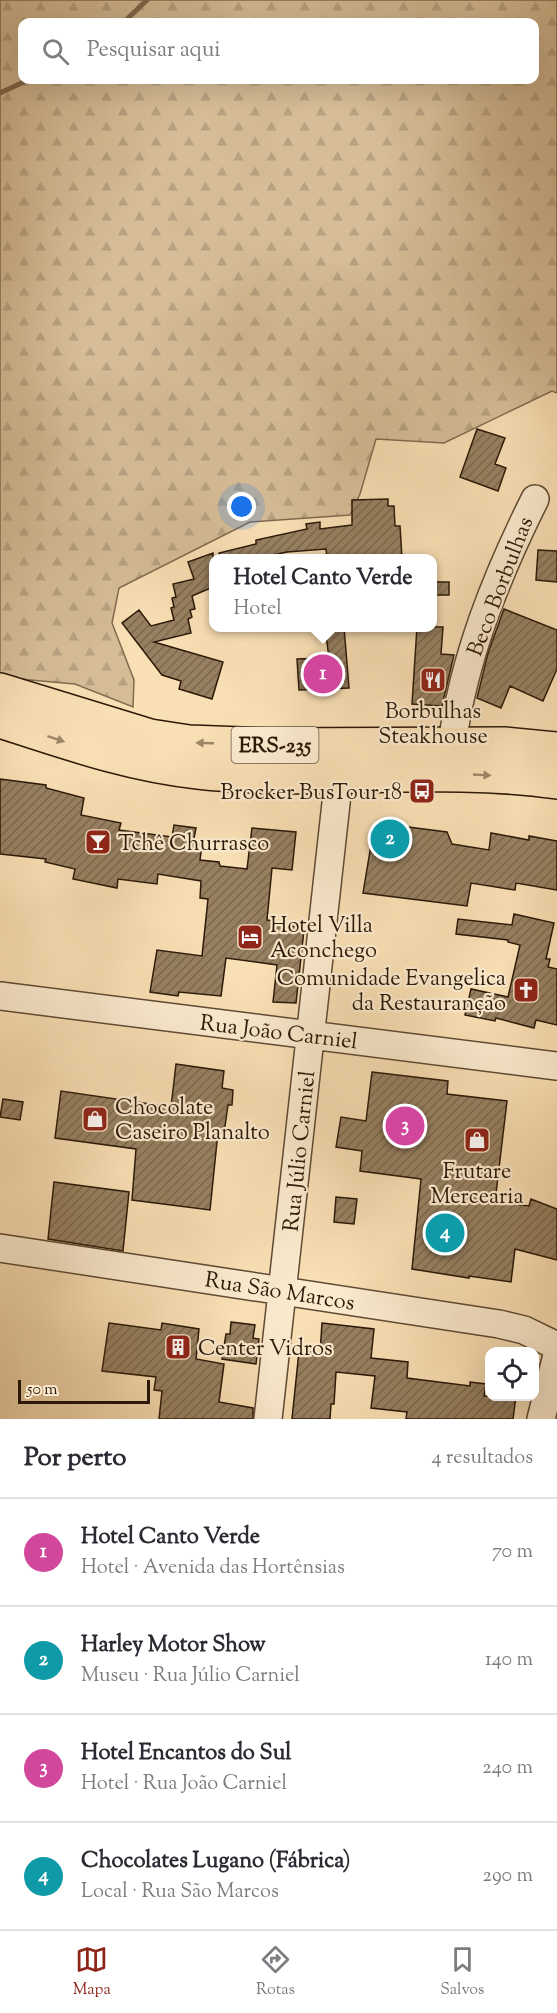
<!DOCTYPE html>
<html lang="pt">
<meta charset="utf-8">
<style>
body{margin:0;font-family:"Sorts Mill Goudy",serif;background:#f2f2f3;color:#2b2b33}
.controls{position:absolute;right:18px;bottom:18px;display:grid;overflow:hidden;border-radius:12px;box-shadow:0 6px 24px #0002}
.controls button{width:54px;height:54px;display:grid;place-items:center;padding:0;border:0;border-bottom:2px solid #e1e1e2;background:#fff;color:#2b2b33;font:30px sans-serif}
.scale{position:absolute;left:18px;bottom:15px;width:132px;box-sizing:border-box;padding-left:6px;border:3px solid #2c1908;border-top:0;font-size:16px;line-height:21px;white-space:nowrap;color:#2c1908;-webkit-text-stroke:4px #fbeace;paint-order:stroke}
.you{position:absolute;left:242px;top:507px;width:21px;height:21px;margin:-15px;border:4px solid #fff;border-radius:50%;background:#1a73e8;box-shadow:0 0 0 9px #1a73e833}
.badge{display:grid;place-items:center;width:39px;height:39px;border-radius:50%;background:#8f2418;color:#fff;font-size:20px;font-weight:700}
.pin{position:absolute;translate:-50% -50%;border:3px solid #fff;box-shadow:0 2px 6px #0006}
.popup{position:absolute;left:209px;top:554px;width:228px;height:78px;box-sizing:border-box;display:grid;place-content:center;border-radius:12px;background:#fff;filter:drop-shadow(0 2px 4px #0005);font-size:20px;white-space:nowrap;color:#7c7c81}
.popup b{font-size:22px;color:#2b2b33}
.popup::after{content:'';position:absolute;left:50%;top:100%;margin-left:-12px;border:12px solid transparent;border-top-color:#fff}
.list{margin:0;padding:0;list-style:none}
h2{display:flex;justify-content:space-between;align-items:center;height:78px;margin:0;padding:0 24px;font-size:26px}
h2 small{font-size:20px;font-weight:400;color:#7c7c81}
.list li{display:grid;grid-template-columns:39px 1fr auto;gap:18px;align-items:center;box-sizing:border-box;height:108px;padding:0 24px;border-top:2px solid #e1e1e2}
.list b{display:block;font-size:22px;white-space:nowrap}
.list p{margin:0;font-size:20px;white-space:nowrap;color:#7c7c81}
.list em{font-size:20px;font-style:normal;color:#7c7c81}
.icon{flex:none;width:33px;height:33px;fill:none;stroke:currentColor;stroke-width:2;stroke-linecap:round;stroke-linejoin:round}
.map{position:relative;flex:none;width:557px;height:1419px;overflow:hidden}
.search{position:absolute;background:#fff;box-shadow:0 6px 24px #0002;left:18px;right:18px;top:18px;height:66px;display:flex;align-items:center;gap:15px;box-sizing:border-box;padding:0 21px;border-radius:12px;color:#7c7c81;font-size:22px}
.sheet{height:510px;background:#fff}
nav{display:flex;justify-content:space-around;align-items:center;box-sizing:border-box;height:84px;border-top:2px solid #e1e1e2;background:#fff;font-size:16px;color:#7c7c81}
nav a{display:grid;justify-items:center;gap:3px}
nav .on{color:#8f2418}
.map>svg:first-child{display:block}
.forest{fill:url(#forest-firs);stroke:#816b50;stroke-width:1.5;fill-rule:evenodd}
.lines{fill:none;stroke-linecap:round;stroke-linejoin:round}
.stream{stroke:#7d684c;stroke-width:5}
.building{fill:url(#building-hatch);stroke:#2c1908;stroke-width:1.5}
.minor-casing{stroke:#5f4a33;stroke-width:30}
.major-casing{stroke:#2c1908;stroke-width:36}
.minor{stroke:#fbeace;stroke-width:27}
.major{stroke:#f9dfb4;stroke-width:33}
.oneway{fill:#9d8667}
.labels{text-anchor:middle;stroke-width:4.5;stroke-linejoin:round;paint-order:stroke}
.shield{fill:#fbeace;stroke:#6a5843;stroke-width:1.5}
.shield-label{font-size:21px;font-weight:bold;fill:#2c1908}
.street-label{font-size:22px;fill:#2c1908;stroke:#fbeace}
.poi-label{font-size:22px;fill:#2c1908;stroke:#fbeace;text-anchor:start}
</style>
<div class="map">
<svg width="557" height="1419" viewBox="0 0 557 1419">
<defs>
<pattern id="forest-firs" width="22" height="20" patternUnits="userSpaceOnUse" patternTransform="scale(1.5)"><rect width="22" height="20" fill="#d6bd97"/><path d="M5 1l3.5 6h-7zM16 11l3.5 6h-7z" fill="#b8a281"/></pattern>
<pattern id="building-hatch" width="6" height="6" patternUnits="userSpaceOnUse" patternTransform="scale(1.5)"><rect width="6" height="6" fill="#978061"/><path d="M-1 1l2-2M0 6l6-6M5 7l2-2" fill="none" stroke="#7b684e"/></pattern>
</defs>
<rect width="100%" height="100%" fill="#f9dfb4"/>
<filter id="stains"><feTurbulence type="fractalNoise" baseFrequency=".00333" numOctaves="4"/><feColorMatrix values="0 0 0 0 .2 0 0 0 0 .09 0 0 0 0 .02 0 0 0 .5 -.17"/></filter>
<radialGradient id="worn" r=".72"><stop offset=".6" stop-color="#630" stop-opacity="0"/><stop offset="1" stop-color="#630" stop-opacity=".3"/></radialGradient>
<path class="forest" d="M0,0H557V393L552,391L444,443L376,439L360,494L350,515L250,522L119,588L112,623L134,680L133,707L75,684L19,679L0,673ZM22,22H534V80H22Z"/>
<g class="lines">
<path class="stream" d="M124,22L147,0
M0,93L28,80"/>
</g>
<path class="building" d="M477,429L505,438L495,464L506,468L498,491L460,477Z
M388,499V506H394L395,526H400L402,558H327L326,549L287,552L259,558H219V553L256,544V540L307,529L306,524L320,522V529L352,525V500Z
M538,550L557,551V582L536,580Z
M213,553V587L192,596L195,609L190,610L192,617L188,619L191,633L154,642L223,662L212,699L179,689L181,681L162,675L122,623L139,610L151,626L174,620L171,608L174,607L172,598L176,597L173,584L194,579L188,562Z
M432,582H449V595H432Z
M504,609L557,630V669L543,701L510,686L501,708L477,698L488,653Z
M325,627H344L349,688L299,690L297,659L329,658Z
M417,627H443L441,654L454,655L442,706L412,704Z
M0,779L46,785V788L84,798L81,815L121,823L119,830L172,837L174,825L196,828L193,843L202,844L200,860L219,862L220,866L247,869L252,828L296,832L292,870L272,868L267,920L284,923L304,930L296,1003L273,1002L277,965L226,958L221,996L179,992L178,996L150,992L157,950L202,956L208,899L200,898L201,881L158,874L157,884L118,879L117,888L73,879L75,869L45,862L46,859L0,854Z
M408,827L447,832L452,844L489,850L491,833L529,840V836L557,841V890L516,883L515,890L471,883L467,906L363,893L373,833L402,838Z
M514,914L554,923L546,959H550L548,967L557,969V1025L536,1020L534,1028L496,1018L495,1021L465,1015L471,989L508,997L520,945L508,942V940L456,934L458,919L512,925Z
M176,1064L224,1071L222,1088L233,1090L232,1105H228L224,1133L218,1132L210,1210L132,1200L136,1149L55,1138L61,1091L171,1107Z
M372,1072L448,1081L447,1094L507,1101L495,1202L529,1206L531,1199L557,1209V1260L515,1249L511,1282L469,1276V1278L412,1269L421,1179L360,1171L362,1151L336,1147L341,1117L366,1121Z
M3,1099L23,1102L20,1120L0,1117Z
M54,1182L129,1192L123,1251L48,1239Z
M336,1197L357,1199L354,1224L334,1222Z
M231,1322L255,1325L253,1338L259,1339L256,1364L222,1359L226,1334H230Z
M109,1323L161,1330L162,1323L199,1329L196,1359L224,1364L219,1402L253,1408V1419H159L162,1391L154,1390L156,1377L102,1371Z
M322,1323L374,1329L371,1358L408,1362L407,1378L470,1386V1382L486,1384L484,1396H516L513,1419H406L407,1412L371,1408L375,1376L336,1372L334,1404H331L330,1419H292L299,1351L320,1353Z"/>
<g class="lines">
<g class="minor-casing">
<path id="minor" d="M452,744C464,657 496,577 535,499
M0,996L557,1066
M0,1248L499,1324L524,1330L557,1346
M268,1419L339,776
M541,1419L557,1355"/>
</g>
<g class="major-casing">
<path id="major" d="M0,690L150,736L189,742L268,745L505,744L557,749
M0,721C65,742 130,765 198,772C317,785 438,765 557,782"/>
</g>
<use href="#minor" class="minor"/>
<use href="#major" class="major"/>
</g>
<defs><path id="oneway-solid" d="M-6-.8H1V-3.2L6.5 0L1 3.2V.8H-6Z" transform="scale(1.5)"/></defs>
<g class="oneway">
<use href="#oneway-solid" transform="translate(56 739) rotate(18)"/>
<use href="#oneway-solid" transform="translate(205 743) rotate(-178)"/>
<use href="#oneway-solid" transform="translate(482 775) rotate(3)"/>
</g>
<defs>
<g id="restaurant-square" transform="scale(1.35)"><rect x="-9" y="-9" width="18" height="18" rx="4" fill="#8f2418" stroke="#fbeace"/><path d="M-5-6h1v4h1v-4h1v4h1v-4h1v5L-1.5 .5V6h-2V.5L-5-1ZM5-6V6H3V1.5H1.5Q1.5-4 5-6Z" fill="#fff"/></g>
<g id="bus-square" transform="scale(1.35)"><rect x="-9" y="-9" width="18" height="18" rx="4" fill="#8f2418" stroke="#fbeace"/><path d="M-5-6H5V4H4V6H2V4H-2V6H-4V4H-5ZM-3.5-4V0h7V-4ZM-3.5 1.2v1.5H-2V1.2ZM2 1.2v1.5H3.5V1.2Z" fill="#fff"/></g>
<g id="bar-square" transform="scale(1.35)"><rect x="-9" y="-9" width="18" height="18" rx="4" fill="#8f2418" stroke="#fbeace"/><path d="M-6-5H6L.8 .8V4.5H3.5V6h-7V4.5H-.8V.8Z" fill="#fff"/></g>
<g id="hotel-square" transform="scale(1.35)"><rect x="-9" y="-9" width="18" height="18" rx="4" fill="#8f2418" stroke="#fbeace"/><path d="M-6-4.5h1.5V1H6V5H4.5V3h-9V5H-6ZM-4 0a1.8 1.8 0 1 1 3.6 0ZM.5 0V-2.5h3Q6-2.5 6 0Z" fill="#fff"/></g>
<g id="church-square" transform="scale(1.35)"><rect x="-9" y="-9" width="18" height="18" rx="4" fill="#8f2418" stroke="#fbeace"/><path d="M-1.2-6h2.4v3.5h3.3v2.4h-3.3V6h-2.4V-.1h-3.3v-2.4h3.3Z" fill="#fff"/></g>
<g id="shop-square" transform="scale(1.35)"><rect x="-9" y="-9" width="18" height="18" rx="4" fill="#8f2418" stroke="#fbeace"/><path d="M-5-2.5h2.3a2.7 3.5 0 0 1 5.4 0H5L5.5 6h-11ZM-1.5-2.5h3a1.5 2.3 0 0 0-3 0Z" fill="#fff"/></g>
<g id="building-square" transform="scale(1.35)"><rect x="-9" y="-9" width="18" height="18" rx="4" fill="#8f2418" stroke="#fbeace"/><path d="M-4-6H4V6H1V3H-1V6H-4ZM-2.5-4.3h1.7v1.8h-1.7ZM.8-4.3h1.7v1.8H.8ZM-2.5-1h1.7V.8h-1.7ZM.8-1h1.7V.8H.8Z" fill="#fff"/></g>
</defs>
<g fill-rule="evenodd">
<use href="#restaurant-square" x="433" y="680"/>
<use href="#bus-square" x="422" y="791"/>
<use href="#bar-square" x="98" y="842"/>
<use href="#hotel-square" x="250" y="937"/>
<use href="#church-square" x="526" y="990"/>
<use href="#shop-square" x="95" y="1119"/>
<use href="#shop-square" x="477" y="1140"/>
<use href="#building-square" x="178" y="1347"/>
</g>
<g class="labels">
<rect class="shield" x="231.5" y="727" width="87" height="36" rx="4.5"/>
<g class="shield-label">
<text x="275" y="752">ERS-235</text>
</g>
<g class="street-label">
<text transform="translate(499 586) rotate(-69)" y="8">Beco Borbulhas</text>
<text transform="translate(279 1031) rotate(7)" y="8">Rua João Carniel</text>
<text transform="translate(298 1151) rotate(-84)" y="8">Rua Júlio Carniel</text>
<text transform="translate(280 1290) rotate(9)" y="8">Rua São Marcos</text>
</g>
<g class="poi-label">
<text x="433" y="718" text-anchor="middle">Borbulhas<tspan x="433" dy="25">Steakhouse</tspan></text>
<text x="402" y="799" text-anchor="end">Brocker BusTour 18</text>
<text x="118" y="850">Tchê Churrasco</text>
<text x="270" y="932">Hotel Villa<tspan x="270" dy="25">Aconchego</tspan></text>
<text x="506" y="985" text-anchor="end">Comunidade Evangelica<tspan x="506" dy="25">da Restauranção</tspan></text>
<text x="115" y="1114">Chocolate<tspan x="115" dy="25">Caseiro Planalto</tspan></text>
<text x="477" y="1178" text-anchor="middle">Frutare<tspan x="477" dy="25">Mercearia</tspan></text>
<text x="198" y="1355">Center Vidros</text>
</g>
</g>
<rect width="100%" height="100%" filter="url(#stains)"/>
<rect width="100%" height="100%" fill="url(#worn)"/>
</svg>
<div class="controls">
<button><svg class="icon" aria-label="locate" viewBox="0 0 24 24"><circle cx="12" cy="12" r="6"/><path d="M12 2v4M12 18v4M2 12h4M18 12h4"/></svg></button>
</div>
<div class="scale">50 m</div>
<div class="you"></div>
<div class="pin badge" style="left:323px;top:674px;background:#d1479c">1</div>
<div class="popup"><b>Hotel Canto Verde</b>Hotel</div>
<div class="pin badge" style="left:390px;top:839px;background:#0f9aa8">2</div>
<div class="pin badge" style="left:405px;top:1126px;background:#d1479c">3</div>
<div class="pin badge" style="left:445px;top:1233px;background:#0f9aa8">4</div>
<div class="search"><svg class="icon" aria-label="search" viewBox="0 0 24 24"><circle cx="10" cy="10" r="6"/><path d="M15 15l6 6"/></svg>Pesquisar aqui</div>
</div>
<section class="sheet">
<h2>Por perto<small>4 resultados</small></h2>
<ul class="list">
<li><span class="badge" style="background:#d1479c">1</span><div><b>Hotel Canto Verde</b><p>Hotel · Avenida das Hortênsias</p></div><em>70 m</em></li>
<li><span class="badge" style="background:#0f9aa8">2</span><div><b>Harley Motor Show</b><p>Museu · Rua Júlio Carniel</p></div><em>140 m</em></li>
<li><span class="badge" style="background:#d1479c">3</span><div><b>Hotel Encantos do Sul</b><p>Hotel · Rua João Carniel</p></div><em>240 m</em></li>
<li><span class="badge" style="background:#0f9aa8">4</span><div><b>Chocolates Lugano (Fábrica)</b><p>Local · Rua São Marcos</p></div><em>290 m</em></li>
</ul>
</section>
<nav>
<a class="on"><svg class="icon" aria-label="map" viewBox="0 0 24 24"><path d="M3 6l6-2 6 2 6-2v14l-6 2-6-2-6 2zM9 4v14M15 6v14"/></svg>Mapa</a>
<a><svg class="icon" aria-label="directions" viewBox="0 0 24 24"><path d="M12 3l9 9-9 9-9-9zM9 14v-3h6M13 9l2 2-2 2"/></svg>Rotas</a>
<a><svg class="icon" aria-label="saved" viewBox="0 0 24 24"><path d="M7 4h10v16l-5-4-5 4z"/></svg>Salvos</a>
</nav>
